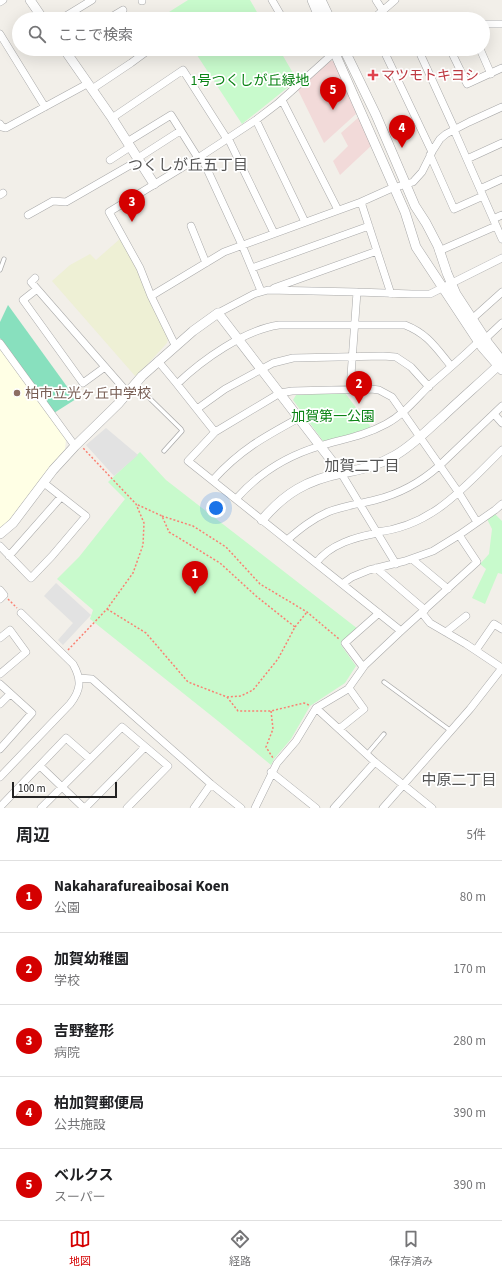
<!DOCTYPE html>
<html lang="ja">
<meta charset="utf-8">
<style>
body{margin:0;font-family:"Source Sans 3","Noto Sans JP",sans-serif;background:#f2f2f2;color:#202124}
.scale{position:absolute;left:12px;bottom:10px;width:105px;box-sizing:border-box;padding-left:4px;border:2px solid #222;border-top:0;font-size:11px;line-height:14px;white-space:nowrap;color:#222;-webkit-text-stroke:3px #fff;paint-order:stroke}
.you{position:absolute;left:216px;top:508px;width:14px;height:14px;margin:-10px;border:3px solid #fff;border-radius:50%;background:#1a73e8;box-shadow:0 0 0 6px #1a73e833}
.badge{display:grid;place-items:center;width:26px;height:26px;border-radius:50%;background:#d40000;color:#fff;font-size:13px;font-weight:700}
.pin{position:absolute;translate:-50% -33px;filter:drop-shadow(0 1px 2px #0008)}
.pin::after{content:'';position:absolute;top:21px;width:14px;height:12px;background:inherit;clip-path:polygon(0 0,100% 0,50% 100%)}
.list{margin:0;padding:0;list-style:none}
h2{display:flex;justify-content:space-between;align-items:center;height:52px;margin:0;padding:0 16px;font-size:17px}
h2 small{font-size:13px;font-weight:400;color:#757577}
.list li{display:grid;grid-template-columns:26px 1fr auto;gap:12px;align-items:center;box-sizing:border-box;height:72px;padding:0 16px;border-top:1px solid #e0e0e0}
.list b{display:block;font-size:15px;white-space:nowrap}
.list p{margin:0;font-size:13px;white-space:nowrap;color:#757577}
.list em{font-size:13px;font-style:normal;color:#757577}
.icon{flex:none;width:22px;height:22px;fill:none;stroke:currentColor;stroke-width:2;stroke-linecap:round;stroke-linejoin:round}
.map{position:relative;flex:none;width:502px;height:808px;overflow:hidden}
.search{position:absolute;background:#fff;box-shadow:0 4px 16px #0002;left:12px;right:12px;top:12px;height:44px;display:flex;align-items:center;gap:10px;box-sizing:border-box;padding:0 14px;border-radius:22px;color:#757577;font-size:15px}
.sheet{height:412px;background:#fff}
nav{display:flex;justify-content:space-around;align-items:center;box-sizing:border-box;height:56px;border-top:1px solid #e0e0e0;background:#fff;font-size:11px;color:#757577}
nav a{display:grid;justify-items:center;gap:2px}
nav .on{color:#d40000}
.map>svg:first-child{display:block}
.commercial{fill:#f2dad9}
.education{fill:#ffffe5}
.farmland{fill:#eef0d5}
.park{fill:#c8facc}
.pitch{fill:#88e0be}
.parking{fill:#e2e2e2}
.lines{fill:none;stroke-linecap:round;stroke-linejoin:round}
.service-casing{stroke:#a9a9a9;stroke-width:5}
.minor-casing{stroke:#a9a9a9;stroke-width:8}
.tertiary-casing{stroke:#a9a9a9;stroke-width:10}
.path{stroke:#fa8072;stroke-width:1.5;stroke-dasharray:2 2;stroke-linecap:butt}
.service{stroke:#fff;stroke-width:3.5}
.minor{stroke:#fff;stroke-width:7}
.tertiary{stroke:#fff;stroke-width:9}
.health-dot{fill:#e0444e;stroke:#fff;stroke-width:1.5}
.education-dot{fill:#8d6e63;stroke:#fff;stroke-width:1.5}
.labels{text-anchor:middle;stroke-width:3.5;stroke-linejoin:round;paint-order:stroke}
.health-label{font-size:14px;fill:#be3a42;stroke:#fff;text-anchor:start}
.park-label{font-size:14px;fill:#0c8416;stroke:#fff}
.education-label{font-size:14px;fill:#785e54;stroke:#fff;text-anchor:start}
.neighbourhood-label{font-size:15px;fill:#555;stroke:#fff}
</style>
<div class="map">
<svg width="502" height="808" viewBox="0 0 502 808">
<rect width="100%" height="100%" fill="#f2efe9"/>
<path class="commercial" d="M330,61H334L357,113L324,143L298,90Z
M359,117L372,145L340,175L333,161L348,146L341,133Z"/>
<path class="education" d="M0,347L66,439L65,450L50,467L8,522L0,528Z"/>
<path class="farmland" d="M121,238L137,268L168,339L167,343L136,377L52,281L70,265L90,254L96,260Z"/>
<path class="park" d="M188,0H250L261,19H174L169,12Z
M193,49H279L297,80L242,124Z
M345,393L371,427L345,436L323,441L293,400L296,395Z
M140,452L166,480L358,629L341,645L356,666L345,683L310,706L291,739L274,759L271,765L218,721L90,619L93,610L57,579L79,557L125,499L108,482Z
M495,514L502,521V574L498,573L485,604L472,598L486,569L480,564L489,554L492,529L487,519Z"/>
<path class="pitch" d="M8,305L76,399L54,413L0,338V322Z"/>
<path class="parking" d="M106,428L138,455L114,476L86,445Z
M56,583L91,615L63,645L58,640L73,623L44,596Z"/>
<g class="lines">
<g class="service-casing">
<path id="service" d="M0,270L4,259
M136,385L181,429L182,431L164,451
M384,682L451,731
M367,754L384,734"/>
</g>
<g class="minor-casing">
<path id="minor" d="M142,0V1
M272,0L283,19
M376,0L383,11
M0,2L3,0
M61,19L92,0
M108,19L123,10
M308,19L318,14
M373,19L395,0
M483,24H502
M0,34L45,107
M383,49L432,152
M418,49L455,130
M450,49L467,84L502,68
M480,49L491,74
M92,89L131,63L150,49
M282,100L338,210
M112,118L183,70L227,139
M256,120L305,222
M0,124L2,127L6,128L87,84
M454,130L502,239
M228,138L274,233
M127,142L171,115L198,158
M430,155L454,209L483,196
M201,156L242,245L261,291
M138,158L180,131
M467,159L502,143
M110,160L130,147
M480,189L502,179
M0,195L3,193
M361,202L391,294
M28,215L53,201L66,202L139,160
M493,219L502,215
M191,226L206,263
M439,251L496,226
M252,268L369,226
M35,278L31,282L127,392
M274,288L377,251
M37,289L23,300L80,379L83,383L105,367
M151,296L224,252L361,202L390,189L413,182L422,172L433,150L440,139L446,134L469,122L502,107
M218,313L254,294L268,290L357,292L412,294H430L502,258
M472,319L502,292
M485,339L502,323
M0,343L75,446
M175,345L151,296L140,268L109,212L201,156L256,120L277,104L338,49
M158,361L177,384
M350,389L357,292
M197,409L225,389L273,363L293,358L383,356L396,357L411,367L429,387
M494,414L502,423
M215,432L177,384C202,360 244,330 279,325H405C428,334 436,348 451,366
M341,473L396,564
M213,480C240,450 264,437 299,418
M236,499C259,473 286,456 320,446C343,439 364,436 386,424C403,415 415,400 429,386C446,371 463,357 479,341
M377,532C433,526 464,487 502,450
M287,540C300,529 312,519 328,512C343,506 359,504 375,500C399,494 421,482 439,466L502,406
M0,546L31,578L52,556L86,516L44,483
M9,556L61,497
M412,559L448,589
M316,563C330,544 356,537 378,533
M376,568L425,610
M342,584L352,577L369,570L405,561L433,551L459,535L495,510L502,504
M0,590L4,595L0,599
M422,613L430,623L466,644L502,668
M401,631L188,461L215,432L280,393L292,391L371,389L379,390L392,397L459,493L477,522
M446,632L466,616
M0,638L10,630L26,652L0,674
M476,650L494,624L502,629
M363,667L345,643L379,613
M79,678L92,679L211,784L241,808
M0,684L32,713L0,749
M0,704L10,694
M316,708L375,762L432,808
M339,729L364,709L349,688
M40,766L84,808
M271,772L316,808
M0,777L70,704C81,690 82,680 73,664L21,613
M0,807L66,738L90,759
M41,808L122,727L168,766L127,808
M85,808L145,747
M194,808L211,784
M255,808L277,763L296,741L316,708L348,689L365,665L401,631L477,562L459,535
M334,808L375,762
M383,808L470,709L502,668"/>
</g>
<g class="tertiary-casing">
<path id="tertiary" d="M30,0L43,19
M312,0L320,19
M321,0L330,19
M64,49L112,118L154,184
M333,49L405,212L416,247L482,347L502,370
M344,49L376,115L415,206L426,223L438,246L447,273L456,294L488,343L502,361
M262,520C285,493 307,480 342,473C360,470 377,466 394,456C412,446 426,431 441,418C461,399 482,381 502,362
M0,534L13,523L53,470L75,446L118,404L142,376L193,331L218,313L341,473"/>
</g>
<path class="path" d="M162,516L193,526L226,547L260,584L307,612L339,639
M8,599L17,608
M107,609L146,633L188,682L227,697L241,696L253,690L278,659L295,627L256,596L220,563L169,532L162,516L136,504
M295,627L307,612
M68,650L107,609L133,573L143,545L144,523L136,504L83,448
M227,697L238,711H271L304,703L309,705
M271,711L273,729L266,747L273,758"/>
<use href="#service" class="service"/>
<use href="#minor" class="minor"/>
<use href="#tertiary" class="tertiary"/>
</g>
<path class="health-dot" d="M371 69h4v4h4v4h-4v4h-4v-4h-4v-4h4z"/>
<circle class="education-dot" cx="17" cy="393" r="4"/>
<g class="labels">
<g class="health-label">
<text x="381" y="80">マツモトキヨシ</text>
</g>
<g class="park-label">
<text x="250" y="85">1号つくしが丘緑地</text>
<text x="333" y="421">加賀第一公園</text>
</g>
<g class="education-label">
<text x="25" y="398">柏市立光ヶ丘中学校</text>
</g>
<g class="neighbourhood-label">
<text x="188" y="170">つくしが丘五丁目</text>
<text x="362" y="471">加賀二丁目</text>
<text x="459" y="785">中原二丁目</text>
</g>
</g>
</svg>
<div class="scale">100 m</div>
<div class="you"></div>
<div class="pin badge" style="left:195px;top:594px">1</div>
<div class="pin badge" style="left:359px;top:404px">2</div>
<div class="pin badge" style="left:132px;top:222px">3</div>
<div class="pin badge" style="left:402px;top:148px">4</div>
<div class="pin badge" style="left:333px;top:110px">5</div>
<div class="search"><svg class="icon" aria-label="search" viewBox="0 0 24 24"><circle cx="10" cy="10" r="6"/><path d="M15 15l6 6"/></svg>ここで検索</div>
</div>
<section class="sheet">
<h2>周辺<small>5件</small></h2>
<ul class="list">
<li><span class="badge">1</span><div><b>Nakaharafureaibosai Koen</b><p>公園</p></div><em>80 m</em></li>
<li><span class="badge">2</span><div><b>加賀幼稚園</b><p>学校</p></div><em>170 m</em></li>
<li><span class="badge">3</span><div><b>吉野整形</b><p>病院</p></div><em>280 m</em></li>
<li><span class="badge">4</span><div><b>柏加賀郵便局</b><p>公共施設</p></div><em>390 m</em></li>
<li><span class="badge">5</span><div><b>ベルクス</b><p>スーパー</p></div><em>390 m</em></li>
</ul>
</section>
<nav>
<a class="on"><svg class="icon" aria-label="map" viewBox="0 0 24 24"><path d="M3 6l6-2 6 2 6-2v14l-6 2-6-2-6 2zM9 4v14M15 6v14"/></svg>地図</a>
<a><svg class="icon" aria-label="directions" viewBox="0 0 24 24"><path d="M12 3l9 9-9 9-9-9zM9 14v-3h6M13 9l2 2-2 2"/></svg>経路</a>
<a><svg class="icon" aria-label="saved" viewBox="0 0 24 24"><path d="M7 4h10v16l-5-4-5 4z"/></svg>保存済み</a>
</nav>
